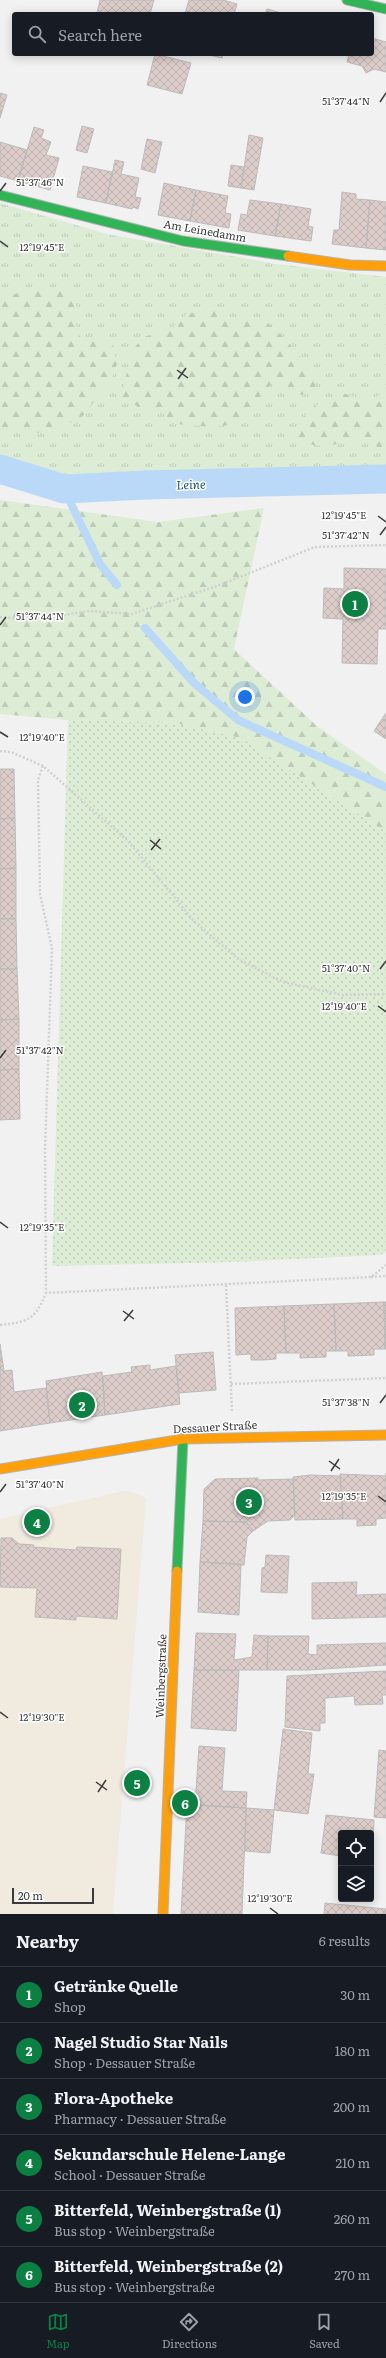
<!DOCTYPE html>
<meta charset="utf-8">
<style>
body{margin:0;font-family:Literata,serif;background:#242831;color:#f1f3f6}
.controls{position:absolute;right:12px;bottom:12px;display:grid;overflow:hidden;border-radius:4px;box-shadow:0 2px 10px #0003}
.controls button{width:36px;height:36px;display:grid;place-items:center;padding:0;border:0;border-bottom:1px solid #363941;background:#171b24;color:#f1f3f6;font:20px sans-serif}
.scale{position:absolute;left:12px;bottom:10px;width:82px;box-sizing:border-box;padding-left:4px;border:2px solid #3b3b3c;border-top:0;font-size:11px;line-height:14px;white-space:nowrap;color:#3b3b3c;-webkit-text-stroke:3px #fff;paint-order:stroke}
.you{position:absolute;left:245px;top:697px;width:14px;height:14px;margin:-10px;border:3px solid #fff;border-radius:50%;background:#1a73e8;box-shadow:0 0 0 6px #1a73e833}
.badge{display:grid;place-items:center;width:26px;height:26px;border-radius:50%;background:#0b8043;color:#fff;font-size:13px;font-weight:700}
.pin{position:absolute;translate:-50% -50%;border:2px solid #fff;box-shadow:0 1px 4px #0006}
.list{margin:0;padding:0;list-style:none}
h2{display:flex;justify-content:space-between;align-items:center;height:52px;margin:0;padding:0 16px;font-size:17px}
h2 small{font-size:13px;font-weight:400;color:#9ea1a6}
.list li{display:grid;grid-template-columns:26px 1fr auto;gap:12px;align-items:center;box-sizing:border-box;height:56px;padding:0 16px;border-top:1px solid #363941}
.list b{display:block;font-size:15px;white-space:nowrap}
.list p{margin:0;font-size:13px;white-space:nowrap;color:#9ea1a6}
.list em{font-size:13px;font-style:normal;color:#9ea1a6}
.icon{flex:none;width:22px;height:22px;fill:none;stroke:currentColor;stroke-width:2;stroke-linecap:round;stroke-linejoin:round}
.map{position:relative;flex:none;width:386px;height:1914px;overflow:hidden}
.search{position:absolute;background:#171b24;box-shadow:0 2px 10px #0003;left:12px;right:12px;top:12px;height:44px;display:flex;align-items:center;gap:10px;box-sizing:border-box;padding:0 14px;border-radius:4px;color:#9ea1a6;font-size:15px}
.sheet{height:388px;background:#171b24}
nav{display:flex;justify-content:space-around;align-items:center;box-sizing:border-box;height:56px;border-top:1px solid #363941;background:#171b24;font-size:11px;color:#9ea1a6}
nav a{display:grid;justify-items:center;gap:2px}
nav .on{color:#0b8043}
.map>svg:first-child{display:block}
.education{fill:#f0eadf}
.grass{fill:url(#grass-tufts)}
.forest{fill:url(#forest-firs)}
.park{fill:url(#park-dots)}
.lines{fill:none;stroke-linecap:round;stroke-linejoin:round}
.stream{stroke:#bad8f8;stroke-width:8}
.canal{stroke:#bad8f8;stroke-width:29}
.building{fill:url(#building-cross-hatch);stroke:#bbb}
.fast-casing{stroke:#b3b3b3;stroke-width:11}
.slow-casing{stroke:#b3b3b3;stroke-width:11}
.path{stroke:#d1d1d1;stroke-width:2.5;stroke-dasharray:2 2;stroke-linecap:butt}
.fast{stroke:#30b455;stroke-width:9}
.slow{stroke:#ff9f0a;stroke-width:9}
.ticks{fill:none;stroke:#3b3b3c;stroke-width:1.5}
.labels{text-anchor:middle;stroke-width:3;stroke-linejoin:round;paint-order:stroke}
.street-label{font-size:11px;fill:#3b3b3c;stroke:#fff}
.water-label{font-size:12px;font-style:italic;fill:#194f82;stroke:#fff}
.ticks-label{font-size:10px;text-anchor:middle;fill:#3b3b3c;stroke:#fff;stroke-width:3;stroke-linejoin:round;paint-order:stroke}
</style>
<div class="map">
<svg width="386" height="1914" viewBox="0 0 386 1914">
<defs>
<pattern id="grass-tufts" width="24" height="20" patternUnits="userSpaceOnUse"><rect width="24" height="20" fill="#dcecd5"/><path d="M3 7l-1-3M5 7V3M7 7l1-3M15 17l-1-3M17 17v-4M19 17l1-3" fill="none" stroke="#becbb8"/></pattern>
<pattern id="forest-firs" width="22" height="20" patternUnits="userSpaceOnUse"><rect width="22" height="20" fill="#dcecd5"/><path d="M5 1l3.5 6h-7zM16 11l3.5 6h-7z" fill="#becbb8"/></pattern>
<pattern id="park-dots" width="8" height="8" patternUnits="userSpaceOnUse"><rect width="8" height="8" fill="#dcecd5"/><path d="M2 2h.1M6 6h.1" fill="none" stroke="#becbb8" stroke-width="1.8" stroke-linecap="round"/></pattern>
<pattern id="building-cross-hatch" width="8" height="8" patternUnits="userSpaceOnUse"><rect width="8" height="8" fill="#dccdca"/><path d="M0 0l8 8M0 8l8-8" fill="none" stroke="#beb1ae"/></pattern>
</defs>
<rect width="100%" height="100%" fill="#f1f1f1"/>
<path class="education" d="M124,1491L138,1494L146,1498L113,1914H0V1519Z"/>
<path class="grass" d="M0,203L107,234L277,264L386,277V479L145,485L64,489L0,469Z"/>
<path class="forest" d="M47,289L66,291L76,305L79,312L75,322L81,339L96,338L113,344L117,364L112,378L83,416L51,433H32L0,428V299L24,291Z
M208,309L226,315L235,321C241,320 248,318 254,319C276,319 299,361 318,373L317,382L312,393L291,396L275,380L259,398L251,414L238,424L212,427L177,424L162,413L144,411L122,396L131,352L143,337L170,330L187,314Z
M386,391V453C381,450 373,442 367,442C342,439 323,454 298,439C298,409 319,404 343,393C359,399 372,403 386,391Z
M0,500L158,522L264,508L234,649L318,727L386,774V832L240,738L174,723L68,720L0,714Z"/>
<path class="park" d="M68,720L174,723L240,738L386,832V1252L380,1255L235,1262L52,1266Z"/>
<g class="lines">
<path class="stream" d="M64,489L100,564L117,585
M145,628L194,683L238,720L386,787"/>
<path class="canal" d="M0,469L64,489L145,485L386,479"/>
</g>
<path class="building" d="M100,0H154L150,14H102L97,13Z
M189,0H223L237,4L234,14H185Z
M267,9L285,14H265Z
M372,38L386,42V72L374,69L366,73L362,66L347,62L349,54H372Z
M155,54L191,63L182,94L147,85Z
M205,54H223L222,58Z
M0,93L7,95L0,118Z
M82,126L94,129L87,153L76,150Z
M34,127L44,130L41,138L51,142L46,155L59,158L50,190L18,181Z
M249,135L263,138L254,190L241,188Z
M147,139L162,142L155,173L141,169Z
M0,142L27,150L18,181L0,176Z
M115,160L124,162L121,174L139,178L135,197L141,198L138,209L133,207L132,209L106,203Z
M231,165L244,167L241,188L228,186Z
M83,166L112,172L106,203L77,197Z
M164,183L196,190L190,221L158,215Z
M196,190L228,196L225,213L231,214L229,228L190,221Z
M342,192L356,194V199L370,200L366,248L332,244L334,230H339Z
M250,200L281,204L275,236L238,230L241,214L247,215Z
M370,200L386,202V250L366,248Z
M281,204L311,209L308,226L313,227L311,241L275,236Z
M344,568L386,569V629H378L377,664L342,663L343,619L323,618L324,588L344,589Z
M386,713V739L374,731Z
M0,769H14L15,818L0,819Z
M15,818L16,868L0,869V819Z
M16,868V919H0V869Z
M0,919H16L17,969H0Z
M0,969H17L19,1019L0,1020Z
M19,1019V1069L0,1070V1020Z
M19,1069L20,1119L0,1120V1070Z
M384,1302L385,1349H374V1355L348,1356V1351H336L334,1304Z
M384,1302H386V1349H385Z
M334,1304L336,1351H326V1357L300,1358V1353H286L284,1306Z
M284,1306L286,1353H276V1359L263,1360H251V1354L236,1355L235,1308Z
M0,1344L4,1371L12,1370L14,1392L46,1388L50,1423L0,1431Z
M213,1352L216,1390L179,1393L175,1355Z
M150,1365V1370L176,1366L180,1404L105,1415L103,1376L132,1372L131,1367Z
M102,1372L105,1415L50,1423L46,1381Z
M386,1473V1518L376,1519V1525L357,1526V1519H343L340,1474L386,1476Z
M310,1475L340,1476L343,1519L295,1520L293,1477Z
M258,1478V1480L293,1479L295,1515L290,1520L268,1521L253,1531L246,1522L203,1521L204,1489L215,1479Z
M203,1521L246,1522L253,1531L247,1537L244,1565L200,1562Z
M1,1538H12L19,1544L34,1545L33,1547L76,1550L77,1547L121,1549L117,1619L76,1616V1620L35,1617L37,1588L0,1587Z
M266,1555L289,1556L287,1593L261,1592L262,1568L265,1567Z
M200,1562L241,1564L239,1615L198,1612Z
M357,1582L356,1595L386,1594V1617L312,1619V1583Z
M196,1633L236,1634L234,1660L252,1657L254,1635L268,1636L267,1670H194Z
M268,1636H309L308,1654L317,1655V1645L386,1643V1665L308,1670H267Z
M194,1670H239L236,1731L191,1728Z
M386,1671V1695H382L383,1704L355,1705L354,1696L325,1698V1723H320V1731L285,1727L287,1676Z
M283,1729L312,1733L308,1774H314L308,1814L274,1810Z
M199,1746L225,1748L222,1791L247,1792L246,1808L195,1805Z
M379,1750L386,1751V1818L374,1817Z
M187,1804L246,1808L242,1914H181Z
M246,1808L274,1810L270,1853L245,1851Z
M326,1815L374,1820L372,1860L371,1833H341V1856L321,1853Z
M325,1903L386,1909V1914H324Z"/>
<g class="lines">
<g class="fast-casing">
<path id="fast" d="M347,0L386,9
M0,195L183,241L288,256
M177,1571L183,1439"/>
</g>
<g class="slow-casing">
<path id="slow" d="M288,256L350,265L386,266
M0,1469L183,1439L386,1435
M163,1914L177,1571"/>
</g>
<path class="path" d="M0,617L32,620L90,611L132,614L217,586L315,547L386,545
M0,751L11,752L43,766L128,841L194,921L238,959L283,982L343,995L386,994
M43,766L38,780L40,894L52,948L45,1149L46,1293
M371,1277L386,1276
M226,1285L232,1412
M0,1325C28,1322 35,1320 46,1293L371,1277L386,1265
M231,1384L386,1378"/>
<use href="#fast" class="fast"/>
<use href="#slow" class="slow"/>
</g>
<path class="ticks" d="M380,102L386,93M0,191L6,183M0,241L8,247M177,370L188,378M178,379L186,368M378,516L386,522M380,535L386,527M0,625L6,617M0,732L8,737M150,840L161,849M151,850L160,839M380,969L386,961M378,1006L386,1012M0,1058L6,1050M0,1222L8,1228M123,1311L134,1319M124,1321L133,1310M380,1403L386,1395M329,1461L340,1469M331,1471L339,1459M0,1492L6,1484M378,1496L386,1502M0,1712L8,1718M96,1782L107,1790M98,1792L106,1780M270,1908L278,1914"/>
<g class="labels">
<g class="street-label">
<text transform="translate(205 231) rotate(10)" y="4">Am Leinedamm</text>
<text transform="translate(215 1427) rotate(-3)" y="4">Dessauer Straße</text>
<text transform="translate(161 1676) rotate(-88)" y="4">Weinbergstraße</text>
</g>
<g class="water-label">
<text transform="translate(191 485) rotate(-2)" y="4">Leine</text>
</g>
</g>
<g class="ticks-label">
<text x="346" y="105">51°37'44"N</text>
<text x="40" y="186">51°37'46"N</text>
<text x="42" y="251">12°19'45"E</text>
<text x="344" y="519">12°19'45"E</text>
<text x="346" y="539">51°37'42"N</text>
<text x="40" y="620">51°37'44"N</text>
<text x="42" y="741">12°19'40"E</text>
<text x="346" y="972">51°37'40"N</text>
<text x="344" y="1010">12°19'40"E</text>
<text x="40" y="1054">51°37'42"N</text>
<text x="42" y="1231">12°19'35"E</text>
<text x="346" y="1406">51°37'38"N</text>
<text x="40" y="1488">51°37'40"N</text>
<text x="344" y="1500">12°19'35"E</text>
<text x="42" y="1721">12°19'30"E</text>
<text x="270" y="1902">12°19'30"E</text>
</g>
</svg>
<div class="controls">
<button><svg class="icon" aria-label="locate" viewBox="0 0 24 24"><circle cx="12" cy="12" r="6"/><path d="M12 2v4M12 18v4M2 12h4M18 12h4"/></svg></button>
<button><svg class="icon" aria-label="layers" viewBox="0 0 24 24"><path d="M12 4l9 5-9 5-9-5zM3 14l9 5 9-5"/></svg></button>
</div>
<div class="scale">20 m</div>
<div class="you"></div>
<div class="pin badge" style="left:355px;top:604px">1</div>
<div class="pin badge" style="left:82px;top:1405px">2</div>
<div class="pin badge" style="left:249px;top:1502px">3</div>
<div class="pin badge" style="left:37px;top:1522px">4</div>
<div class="pin badge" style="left:137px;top:1783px">5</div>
<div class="pin badge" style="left:185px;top:1803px">6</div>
<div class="search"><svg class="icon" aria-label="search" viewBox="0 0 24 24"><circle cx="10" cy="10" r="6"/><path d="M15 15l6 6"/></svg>Search here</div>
</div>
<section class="sheet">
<h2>Nearby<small>6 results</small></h2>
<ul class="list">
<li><span class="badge">1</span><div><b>Getränke Quelle</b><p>Shop</p></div><em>30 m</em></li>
<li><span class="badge">2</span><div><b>Nagel Studio Star Nails</b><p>Shop · Dessauer Straße</p></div><em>180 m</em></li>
<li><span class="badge">3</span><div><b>Flora-Apotheke</b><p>Pharmacy · Dessauer Straße</p></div><em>200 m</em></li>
<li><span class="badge">4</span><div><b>Sekundarschule Helene-Lange</b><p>School · Dessauer Straße</p></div><em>210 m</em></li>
<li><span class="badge">5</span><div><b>Bitterfeld, Weinbergstraße (1)</b><p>Bus stop · Weinbergstraße</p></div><em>260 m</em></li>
<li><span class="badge">6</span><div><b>Bitterfeld, Weinbergstraße (2)</b><p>Bus stop · Weinbergstraße</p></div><em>270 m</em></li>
</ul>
</section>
<nav>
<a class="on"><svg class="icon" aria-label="map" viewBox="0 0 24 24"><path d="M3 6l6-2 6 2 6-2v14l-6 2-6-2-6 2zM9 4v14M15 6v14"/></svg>Map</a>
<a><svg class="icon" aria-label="directions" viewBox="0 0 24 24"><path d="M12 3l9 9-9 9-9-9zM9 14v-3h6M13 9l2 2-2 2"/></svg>Directions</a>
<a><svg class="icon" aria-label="saved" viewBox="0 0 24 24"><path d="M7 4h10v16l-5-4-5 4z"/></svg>Saved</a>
</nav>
